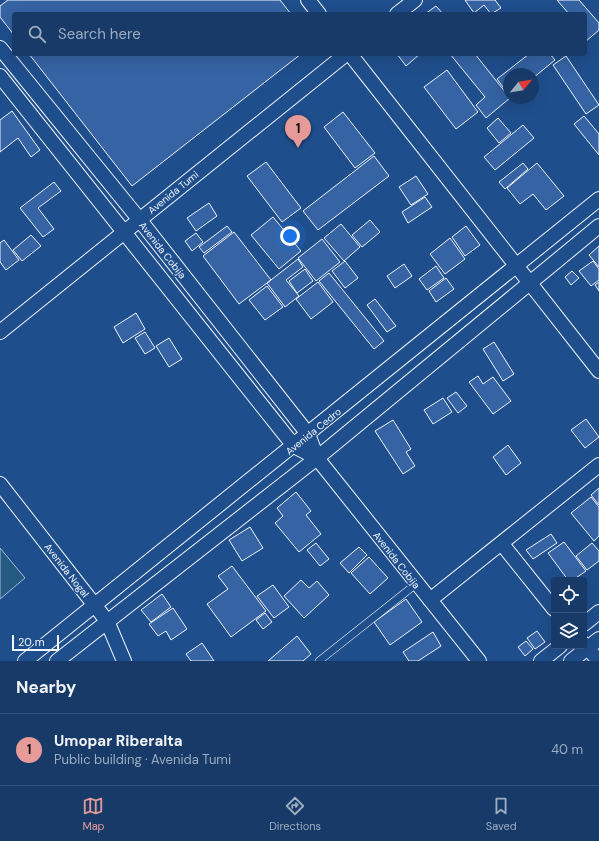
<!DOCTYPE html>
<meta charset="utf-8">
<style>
body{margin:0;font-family:"DM Sans",sans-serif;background:#20416f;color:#f1f3f6}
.controls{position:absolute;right:12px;bottom:12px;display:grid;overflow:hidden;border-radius:4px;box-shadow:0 4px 16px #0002}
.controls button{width:36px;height:36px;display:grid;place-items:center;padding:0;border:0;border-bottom:1px solid #36547d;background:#173a69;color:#f1f3f6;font:20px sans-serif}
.compass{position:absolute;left:503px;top:68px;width:36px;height:36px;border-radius:50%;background:#173a69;box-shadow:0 4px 16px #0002;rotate:60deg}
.scale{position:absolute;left:12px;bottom:10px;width:47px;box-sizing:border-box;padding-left:4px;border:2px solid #f2f6ff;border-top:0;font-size:11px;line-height:14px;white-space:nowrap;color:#f2f6ff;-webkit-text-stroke:3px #1f4e8c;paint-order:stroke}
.you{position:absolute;left:290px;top:236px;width:14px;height:14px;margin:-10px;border:3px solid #fff;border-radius:50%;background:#1a73e8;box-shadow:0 0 0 6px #1a73e833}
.badge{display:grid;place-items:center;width:26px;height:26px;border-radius:50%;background:#e69b98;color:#111;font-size:13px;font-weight:700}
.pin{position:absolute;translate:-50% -33px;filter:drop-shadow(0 1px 2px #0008)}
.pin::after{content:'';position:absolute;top:21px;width:14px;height:12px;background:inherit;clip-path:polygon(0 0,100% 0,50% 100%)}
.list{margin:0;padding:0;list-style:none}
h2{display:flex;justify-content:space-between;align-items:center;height:52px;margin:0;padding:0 16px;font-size:17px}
h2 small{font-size:13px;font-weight:400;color:#9eadc0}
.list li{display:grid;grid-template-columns:26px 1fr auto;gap:12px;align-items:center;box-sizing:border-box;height:72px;padding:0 16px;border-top:1px solid #36547d}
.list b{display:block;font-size:15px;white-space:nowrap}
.list p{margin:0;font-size:13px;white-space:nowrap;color:#9eadc0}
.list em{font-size:13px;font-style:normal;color:#9eadc0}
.icon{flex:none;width:22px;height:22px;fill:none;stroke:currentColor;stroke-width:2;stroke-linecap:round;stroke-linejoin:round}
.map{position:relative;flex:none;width:599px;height:661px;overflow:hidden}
.search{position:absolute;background:#173a69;box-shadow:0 4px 16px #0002;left:12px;right:12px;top:12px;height:44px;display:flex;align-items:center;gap:10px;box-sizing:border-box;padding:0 14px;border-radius:4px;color:#9eadc0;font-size:15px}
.sheet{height:124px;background:#173a69}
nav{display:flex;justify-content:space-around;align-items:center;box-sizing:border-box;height:56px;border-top:1px solid #36547d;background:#173a69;font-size:11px;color:#9eadc0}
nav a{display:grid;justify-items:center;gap:2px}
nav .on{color:#e69b98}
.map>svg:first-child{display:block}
.pitch{fill:#245a82;stroke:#a8bbd7}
.building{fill:#3563a3;stroke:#f2f6ff}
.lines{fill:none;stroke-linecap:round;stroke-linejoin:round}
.lane-casing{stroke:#f2f6ff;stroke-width:8}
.street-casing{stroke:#f2f6ff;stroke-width:16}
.lane{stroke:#1f4e8c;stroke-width:7}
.street{stroke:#1f4e8c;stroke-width:14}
.labels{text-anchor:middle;stroke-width:3;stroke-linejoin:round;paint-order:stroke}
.street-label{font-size:10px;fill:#f2f6ff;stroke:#1f4e8c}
</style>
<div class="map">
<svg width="599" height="661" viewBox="0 0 599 661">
<rect width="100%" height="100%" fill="#1f4e8c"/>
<path class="pitch" d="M0,548L25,578L0,599Z"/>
<path class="building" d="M8,0H280L291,14H14V35L0,17V6Z
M465,0H495L501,8L491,14L484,5L474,13Z
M557,0H579L599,23V30L585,42V14H569Z
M436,6L443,14H425Z
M29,54H301L132,186Z
M397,54H420L406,66Z
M450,54H475L510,98L486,118L476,105L485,97Z
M529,54H550L555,60L533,78V74H509V95L497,79Z
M566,56L599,105L586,114L553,65Z
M447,70L478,112L456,129L424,87Z
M12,111L40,150L31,157L18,138L0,152V120Z
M343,112L375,153L355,168L324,127Z
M584,116L599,134V155L574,124Z
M498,118L511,133L499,143L487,128Z
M523,125L534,138L495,170L484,157Z
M374,156L389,176L318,230L303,211Z
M266,162L301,208L282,222L247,176Z
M523,163L528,169L505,189L499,182Z
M537,163L564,196L546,210L533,194L520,204L507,188Z
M416,176L428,194L411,205L399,187Z
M54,182L61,191L38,208L54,229L43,237L20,208Z
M425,197L432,207L408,223L402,212Z
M209,203L217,216L196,231L187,218Z
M273,217L301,251L279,269L251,235Z
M370,220L380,232L362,247L352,235Z
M341,224L360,247L344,261L324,238Z
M227,226L232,232L204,253L199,247Z
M466,226L480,245L465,256L452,237Z
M234,232L271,280L239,304L203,256Z
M196,233L203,242L192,251L185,241Z
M31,235L41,246L22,261L13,250Z
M450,238L465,259L445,274L430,254Z
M322,239L340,262L316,281L298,258Z
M4,240L19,260L6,270L0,262V243Z
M599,246V267L589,255Z
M298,259L303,267L286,280L299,296L285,307L267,283Z
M345,261L358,278L345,288L332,271Z
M593,261L599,269V280L591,286L579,271Z
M404,264L412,276L395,288L387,276Z
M436,266L444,278L427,290L419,279Z
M305,269L313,281L297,293L289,281Z
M572,271L579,278L571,285L565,277Z
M329,273L384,341L374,349L319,281Z
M446,278L454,289L436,302L429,291Z
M318,282L333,302L311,319L296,299Z
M599,282V291L595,285Z
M267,286L283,307L265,320L249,300Z
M375,299L396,326L387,332L367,305Z
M136,313L145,329L123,343L114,327Z
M145,332L155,348L145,354L135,338Z
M169,338L182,359L169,367L156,346Z
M494,342L514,374L503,381L483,349Z
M478,376L483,384L493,377L511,401L493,414L469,382Z
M456,392L467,406L458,413L447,398Z
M443,398L452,412L433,424L424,410Z
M586,419L599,437L585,448L571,430Z
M393,420L411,449L406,452L415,466L403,474L375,431Z
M508,445L521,463L506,475L493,457Z
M599,488V505L591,495Z
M296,492L311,511L306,515L321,534L299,552L275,523L283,516L277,508Z
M591,497L599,507V536L594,541L571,513Z
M250,527L263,548L242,561L229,540Z
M551,534L557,543L533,559L526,550Z
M564,542L586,571L573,580H568L548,553Z
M316,543L329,559L320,566L307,550Z
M592,543L599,551V561L587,570L576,556Z
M359,547L367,555L349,573L340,563Z
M369,557L388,578L370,594L351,573Z
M232,566L266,611L231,637L207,604L228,589L218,576Z
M301,580L309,588L317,581L329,595L304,618L284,596Z
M273,585L289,607L274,618L257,596Z
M162,594L171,607L151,622L141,610Z
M406,599L422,622L390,645L374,622Z
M173,608L187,629L171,640L166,631L158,636L149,624Z
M265,613L272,622L263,629L256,620Z
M537,631L545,642L535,649L527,638Z
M433,632L441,646L418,661H409L403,652Z
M297,636L311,654L303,661H268Z
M526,641L533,649L525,656L518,647Z
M202,643L214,661H191L186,654Z"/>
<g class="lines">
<g class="lane-casing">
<path id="lane" d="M319,661L416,584"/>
</g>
<g class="street-casing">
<path id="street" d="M308,0L319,14
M397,14L415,0
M0,48L139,219L308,434L317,458L294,446L0,76
M350,54L599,371
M0,332L346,54
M317,458L479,661
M0,484L107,621L124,661
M502,544L554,609
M430,600L599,465
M584,624L599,612
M584,644L599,661
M25,661L599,199
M57,661L317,458L599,226
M541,661L560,646
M571,661L599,639"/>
</g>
<use href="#lane" class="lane"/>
<use href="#street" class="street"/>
</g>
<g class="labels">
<g class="street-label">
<text transform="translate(173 192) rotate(-39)" y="4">Avenida Tumi</text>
<text transform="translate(163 250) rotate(52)" y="4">Avenida Cobija</text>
<text transform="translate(313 431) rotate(-39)" y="4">Avenida Cedro</text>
<text transform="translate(397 560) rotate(52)" y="4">Avenida Cobija</text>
<text transform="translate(67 570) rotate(52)" y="4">Avenida Nogal</text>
</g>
</g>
</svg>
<div class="controls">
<button><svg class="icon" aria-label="locate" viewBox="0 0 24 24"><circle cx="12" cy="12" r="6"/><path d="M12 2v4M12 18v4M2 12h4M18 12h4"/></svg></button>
<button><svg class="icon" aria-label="layers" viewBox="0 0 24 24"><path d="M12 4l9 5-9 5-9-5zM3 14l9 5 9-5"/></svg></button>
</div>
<svg class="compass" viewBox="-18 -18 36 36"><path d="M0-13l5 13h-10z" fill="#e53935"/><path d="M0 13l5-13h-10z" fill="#9eadc0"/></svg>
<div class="scale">20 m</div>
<div class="you"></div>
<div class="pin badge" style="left:298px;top:148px">1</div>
<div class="search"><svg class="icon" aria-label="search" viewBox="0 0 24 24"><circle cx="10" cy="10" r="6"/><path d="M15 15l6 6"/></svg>Search here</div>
</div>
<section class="sheet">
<h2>Nearby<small></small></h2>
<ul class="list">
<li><span class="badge">1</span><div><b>Umopar Riberalta</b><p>Public building · Avenida Tumi</p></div><em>40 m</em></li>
</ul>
</section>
<nav>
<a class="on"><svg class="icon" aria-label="map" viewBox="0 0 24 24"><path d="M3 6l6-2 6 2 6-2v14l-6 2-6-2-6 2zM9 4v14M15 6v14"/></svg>Map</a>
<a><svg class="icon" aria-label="directions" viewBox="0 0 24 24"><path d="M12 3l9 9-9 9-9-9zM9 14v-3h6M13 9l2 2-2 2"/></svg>Directions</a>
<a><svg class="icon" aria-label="saved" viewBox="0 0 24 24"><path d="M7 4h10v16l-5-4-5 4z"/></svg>Saved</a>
</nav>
